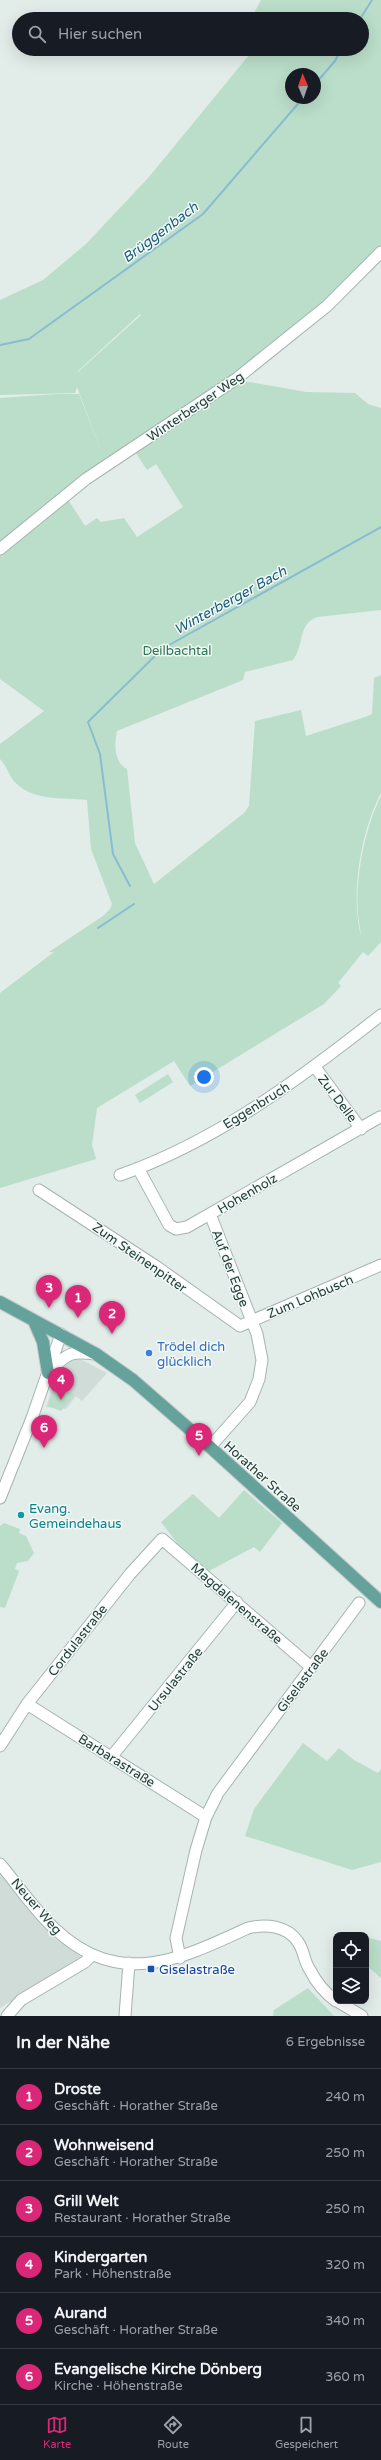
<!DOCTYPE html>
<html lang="de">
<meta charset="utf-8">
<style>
body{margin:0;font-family:"Varela Round",sans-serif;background:#20242c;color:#f1f3f6}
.controls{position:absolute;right:12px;bottom:12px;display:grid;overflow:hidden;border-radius:8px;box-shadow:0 4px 16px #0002}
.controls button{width:36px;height:36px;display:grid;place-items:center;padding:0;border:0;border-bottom:1px solid #363941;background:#171b24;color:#f1f3f6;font:20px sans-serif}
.compass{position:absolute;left:285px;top:68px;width:36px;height:36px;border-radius:50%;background:#171b24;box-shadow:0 4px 16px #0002;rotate:358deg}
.you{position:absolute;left:204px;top:1077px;width:14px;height:14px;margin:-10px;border:3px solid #fff;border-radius:50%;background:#1a73e8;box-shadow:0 0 0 6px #1a73e833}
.badge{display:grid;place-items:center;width:26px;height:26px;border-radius:50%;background:#db2777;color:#fff;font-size:13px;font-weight:700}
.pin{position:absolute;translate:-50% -33px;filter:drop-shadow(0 1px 2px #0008)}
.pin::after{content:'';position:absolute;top:21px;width:14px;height:12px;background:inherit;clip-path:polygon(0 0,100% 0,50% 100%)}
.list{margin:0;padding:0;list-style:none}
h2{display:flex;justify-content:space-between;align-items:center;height:52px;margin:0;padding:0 16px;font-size:17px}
h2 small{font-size:13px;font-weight:400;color:#9ea1a6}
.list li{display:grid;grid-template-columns:26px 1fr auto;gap:12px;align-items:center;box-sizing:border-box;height:56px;padding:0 16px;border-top:1px solid #363941}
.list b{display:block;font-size:15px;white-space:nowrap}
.list p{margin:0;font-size:13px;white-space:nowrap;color:#9ea1a6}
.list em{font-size:13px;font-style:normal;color:#9ea1a6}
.icon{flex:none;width:22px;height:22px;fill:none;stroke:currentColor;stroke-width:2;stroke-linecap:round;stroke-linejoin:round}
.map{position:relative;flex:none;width:381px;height:2016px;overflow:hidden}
.search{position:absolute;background:#171b24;box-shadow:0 4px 16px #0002;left:12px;right:12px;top:12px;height:44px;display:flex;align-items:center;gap:10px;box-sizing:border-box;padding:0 14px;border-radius:22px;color:#9ea1a6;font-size:15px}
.sheet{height:388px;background:#171b24}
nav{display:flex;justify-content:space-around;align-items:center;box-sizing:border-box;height:56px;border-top:1px solid #363941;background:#171b24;font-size:11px;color:#9ea1a6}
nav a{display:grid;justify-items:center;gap:2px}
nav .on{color:#db2777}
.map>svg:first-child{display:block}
.built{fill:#d0dcd8}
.green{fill:#badec9;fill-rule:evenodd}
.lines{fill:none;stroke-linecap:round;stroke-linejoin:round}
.stream{stroke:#89bcd2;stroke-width:2}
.minor-casing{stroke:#a5b4b1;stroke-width:13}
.major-casing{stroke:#c1c9c8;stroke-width:14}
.minor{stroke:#fff;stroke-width:11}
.major{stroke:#66a29c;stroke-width:12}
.shop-dot{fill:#3f7fe0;stroke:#f2f9f6;stroke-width:1.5}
.culture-dot{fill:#0f9aa8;stroke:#f2f9f6;stroke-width:1.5}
.transit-dot{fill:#1a4fb4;stroke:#f2f9f6;stroke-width:1.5}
.labels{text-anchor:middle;stroke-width:3;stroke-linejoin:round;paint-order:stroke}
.street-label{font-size:13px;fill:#223d3a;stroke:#f2f9f6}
.park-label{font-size:13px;fill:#2b7552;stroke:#f2f9f6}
.shop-label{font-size:13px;fill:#366cbe;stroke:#f2f9f6;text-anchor:start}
.culture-label{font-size:13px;fill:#0d838f;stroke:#f2f9f6;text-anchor:start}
.transit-label{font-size:13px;fill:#164399;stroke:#f2f9f6;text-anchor:start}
.water-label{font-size:14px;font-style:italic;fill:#1b5c7a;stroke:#f2f9f6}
</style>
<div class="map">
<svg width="381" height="2016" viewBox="0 0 381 2016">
<rect width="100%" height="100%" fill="#e2ece9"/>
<path class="built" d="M72,1360H82L107,1373L82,1401L76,1396L66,1409L46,1407L57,1373L63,1365Z
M0,1875L55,1939L83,1958L0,2008Z"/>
<path class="green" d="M261,0H381V249L326,304L231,378L105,461L77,387L75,393L0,395V300L43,280L86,244L149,177L254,49H362V19H251ZM291,74H315V98H291ZM140,314L141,315L78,372V371Z
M238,380L306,392L355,393L368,404L381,408V610L317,617C297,625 305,644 293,660L245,672L243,680L117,731C114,743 114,763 127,769L135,843L154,884L244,813L249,806L255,721L301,710L306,736L365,717L372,714L374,678L381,675V793C361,831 350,894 361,936C360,929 359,921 358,914C355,879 365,827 381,796V942L368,956L363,952L338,983L341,986L324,1004L190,1086L174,1061L97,1108L92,1145L96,1159L0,1188V993L54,952H49L103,916L110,909L112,904L91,849L87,800C63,797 31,802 13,780C8,773 6,765 0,759V744L44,711L0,679V553L67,498L85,526L97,518L101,522L124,518L137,537L183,507L156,464L147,470L134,450Z
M57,394H79L105,461L0,545V398Z
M168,1074L173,1082L140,1103L135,1095Z
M56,1385L75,1395L61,1411L48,1406Z
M244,1490L282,1523L260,1552L254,1547L209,1571L178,1544L161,1522L193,1494L219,1518Z
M4,1523L20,1529L19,1533L26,1536L34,1553L28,1561L17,1563L15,1569L19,1571L5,1608L0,1607V1526Z
M303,1743L327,1761L339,1748L354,1760L378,1773L381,1769V1862L352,1870L245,1836L254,1809Z
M366,1937L381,1941V1978L366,1965Z
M308,1988L334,2016H273L274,2010Z"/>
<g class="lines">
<path class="stream" d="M360,19L372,0
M315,84L335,61L341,49
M0,345L29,339L203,214L303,98
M130,886L113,854L100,754L88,722L162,649L381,527
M98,928L134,904"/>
<g class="minor-casing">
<path id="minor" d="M0,549L86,479L236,379L327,306L381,252
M315,1067L361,1129
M138,1168L169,1225L176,1229L187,1227L380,1117
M120,1175C217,1141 301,1078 381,1015
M39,1190L157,1267L240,1326L381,1265
M210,1214L257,1334L262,1360L259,1379L250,1402L210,1447
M51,1370C67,1353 72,1351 95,1354
M0,1498L32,1418L61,1334
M27,1704L206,1817
M0,1746L27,1704L130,1574L162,1539L311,1667
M112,1756L237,1602
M0,1864C18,1885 34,1910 55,1929C119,1989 179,1960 248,1928C265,1924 287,1925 298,1942C304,1950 304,1962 310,1970C316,1982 325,1993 336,2001
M180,1958L176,1938L196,1850L206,1817L218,1793L359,1603
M337,2001L362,2016
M7,2016L21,2000L85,1962L92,1955
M125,2016L129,1963"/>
</g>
<g class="major-casing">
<path id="major" d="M0,1302L96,1354L133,1380L210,1447L381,1602
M34,1321L43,1342L48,1373"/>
</g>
<use href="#minor" class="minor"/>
<use href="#major" class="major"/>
</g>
<circle class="shop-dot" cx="149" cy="1353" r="4"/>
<circle class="culture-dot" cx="21" cy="1515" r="4"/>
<rect class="transit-dot" x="147" y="1965" width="8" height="8" rx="2"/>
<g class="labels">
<g class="street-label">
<text transform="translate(195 406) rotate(-34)" y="5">Winterberger Weg</text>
<text transform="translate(338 1098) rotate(53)" y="5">Zur Delle</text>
<text transform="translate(256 1105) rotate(-32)" y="5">Eggenbruch</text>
<text transform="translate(247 1193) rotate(-30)" y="5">Hohenholz</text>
<text transform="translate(140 1257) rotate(35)" y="5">Zum Steinenpitter</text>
<text transform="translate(231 1268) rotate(69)" y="5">Auf der Egge</text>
<text transform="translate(310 1296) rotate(-23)" y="5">Zum Lohbusch</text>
<text transform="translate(263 1476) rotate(42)" y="5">Horather Straße</text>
<text transform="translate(237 1603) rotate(41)" y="5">Magdalenenstraße</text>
<text transform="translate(77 1640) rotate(-52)" y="5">Cordulastraße</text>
<text transform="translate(175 1679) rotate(-51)" y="5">Ursulastraße</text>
<text transform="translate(302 1680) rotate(-53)" y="5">Giselastraße</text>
<text transform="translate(117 1760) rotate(32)" y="5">Barbarastraße</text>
<text transform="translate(37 1906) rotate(49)" y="5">Neuer Weg</text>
</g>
<g class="park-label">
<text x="177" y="655">Deilbachtal</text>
</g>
<g class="shop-label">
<text x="157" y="1351">Trödel dich<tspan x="157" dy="15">glücklich</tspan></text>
</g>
<g class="culture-label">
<text x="29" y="1513">Evang.<tspan x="29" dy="15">Gemeindehaus</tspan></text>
</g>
<g class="transit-label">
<text x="159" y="1974">Giselastraße</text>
</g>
<g class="water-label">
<text transform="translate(160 232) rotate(-37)" y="5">Brüggenbach</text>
<text transform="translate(230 600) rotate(-29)" y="5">Winterberger Bach</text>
</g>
</g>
</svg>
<div class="controls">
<button><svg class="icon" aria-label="locate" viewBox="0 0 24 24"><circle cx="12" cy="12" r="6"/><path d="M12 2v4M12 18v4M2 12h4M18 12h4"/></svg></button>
<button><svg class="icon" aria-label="layers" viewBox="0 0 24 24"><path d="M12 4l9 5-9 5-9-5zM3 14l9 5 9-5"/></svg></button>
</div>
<svg class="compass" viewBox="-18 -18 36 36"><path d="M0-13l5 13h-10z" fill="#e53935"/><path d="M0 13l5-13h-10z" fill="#9ea1a6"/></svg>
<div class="you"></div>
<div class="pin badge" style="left:78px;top:1318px">1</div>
<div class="pin badge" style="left:112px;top:1334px">2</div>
<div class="pin badge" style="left:49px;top:1308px">3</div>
<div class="pin badge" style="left:61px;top:1400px">4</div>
<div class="pin badge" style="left:199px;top:1456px">5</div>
<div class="pin badge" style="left:44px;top:1448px">6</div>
<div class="search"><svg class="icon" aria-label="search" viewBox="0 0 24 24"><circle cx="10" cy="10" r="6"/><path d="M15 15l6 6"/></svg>Hier suchen</div>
</div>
<section class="sheet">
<h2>In der Nähe<small>6 Ergebnisse</small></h2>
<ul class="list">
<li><span class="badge">1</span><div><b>Droste</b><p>Geschäft · Horather Straße</p></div><em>240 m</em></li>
<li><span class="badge">2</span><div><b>Wohnweisend</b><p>Geschäft · Horather Straße</p></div><em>250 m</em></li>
<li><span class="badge">3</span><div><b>Grill Welt</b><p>Restaurant · Horather Straße</p></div><em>250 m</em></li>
<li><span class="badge">4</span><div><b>Kindergarten</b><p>Park · Höhenstraße</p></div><em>320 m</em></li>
<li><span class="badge">5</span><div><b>Aurand</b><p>Geschäft · Horather Straße</p></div><em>340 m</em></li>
<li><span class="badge">6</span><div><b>Evangelische Kirche Dönberg</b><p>Kirche · Höhenstraße</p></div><em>360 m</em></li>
</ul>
</section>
<nav>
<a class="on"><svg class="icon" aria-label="map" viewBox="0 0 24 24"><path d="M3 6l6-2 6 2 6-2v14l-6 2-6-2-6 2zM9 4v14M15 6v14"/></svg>Karte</a>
<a><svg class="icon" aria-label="directions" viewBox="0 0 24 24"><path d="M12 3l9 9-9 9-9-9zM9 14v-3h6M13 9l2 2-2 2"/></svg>Route</a>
<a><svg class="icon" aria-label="saved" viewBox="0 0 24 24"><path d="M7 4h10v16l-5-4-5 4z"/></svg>Gespeichert</a>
</nav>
